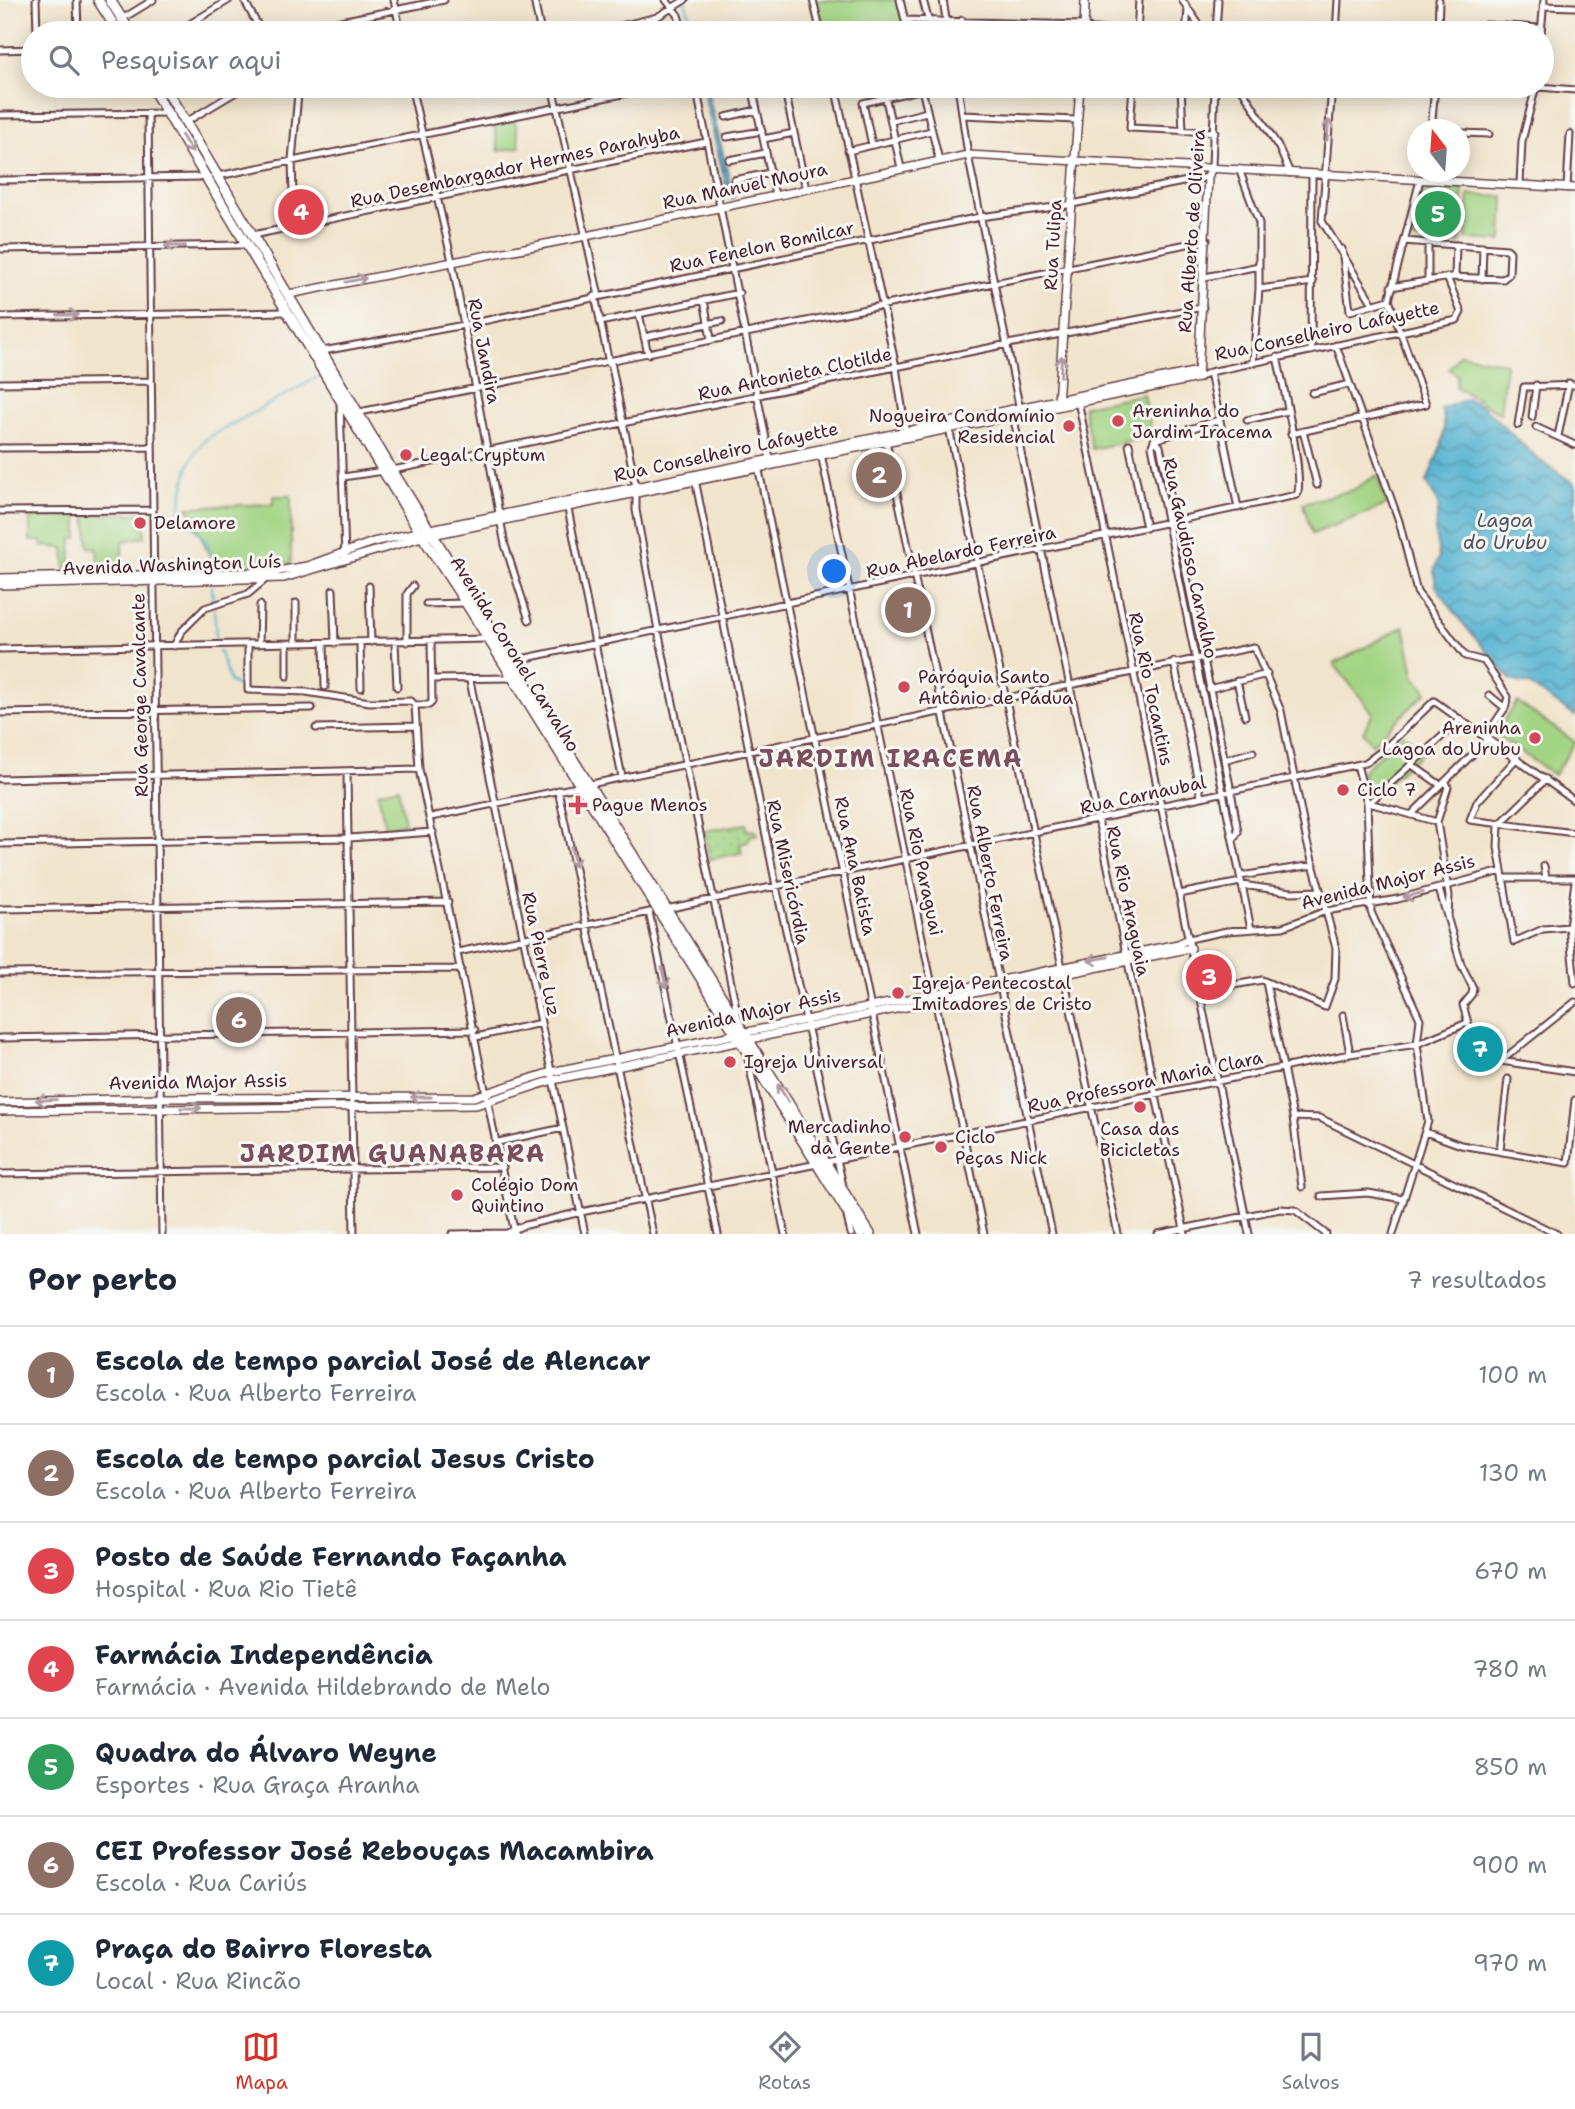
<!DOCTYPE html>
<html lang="pt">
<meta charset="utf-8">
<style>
body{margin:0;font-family:"Shantell Sans",sans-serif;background:#f6f6f7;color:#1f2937}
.compass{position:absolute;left:1407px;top:119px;width:63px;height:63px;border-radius:50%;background:#fff;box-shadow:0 4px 18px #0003;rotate:343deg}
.you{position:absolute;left:835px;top:572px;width:24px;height:24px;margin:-18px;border:5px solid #fff;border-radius:50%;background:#1a73e8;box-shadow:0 0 0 10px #1a73e833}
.badge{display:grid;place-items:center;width:46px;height:46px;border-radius:50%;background:#d93025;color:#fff;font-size:23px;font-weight:700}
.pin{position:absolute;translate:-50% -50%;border:4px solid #fff;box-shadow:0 2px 7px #0006}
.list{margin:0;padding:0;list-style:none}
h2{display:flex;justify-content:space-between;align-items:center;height:91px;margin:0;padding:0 28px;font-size:30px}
h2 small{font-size:23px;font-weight:400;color:#747a83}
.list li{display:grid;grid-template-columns:46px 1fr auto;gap:21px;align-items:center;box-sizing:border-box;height:98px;padding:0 28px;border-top:2px solid #e0e1e3}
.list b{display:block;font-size:26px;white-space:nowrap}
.list p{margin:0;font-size:23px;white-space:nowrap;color:#747a83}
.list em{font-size:23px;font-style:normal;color:#747a83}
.icon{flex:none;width:38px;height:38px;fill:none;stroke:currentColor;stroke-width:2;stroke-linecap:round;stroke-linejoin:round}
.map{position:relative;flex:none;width:1575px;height:1234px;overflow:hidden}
.search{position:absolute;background:#fff;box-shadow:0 4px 18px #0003;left:21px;right:21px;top:21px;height:77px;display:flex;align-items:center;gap:18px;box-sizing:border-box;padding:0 24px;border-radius:38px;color:#747a83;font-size:26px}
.sheet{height:777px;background:#fff}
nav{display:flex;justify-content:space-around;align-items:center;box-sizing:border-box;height:98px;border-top:2px solid #e0e1e3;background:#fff;font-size:19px;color:#747a83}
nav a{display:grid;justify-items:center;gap:4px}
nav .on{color:#d93025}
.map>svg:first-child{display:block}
.green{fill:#a2d483;stroke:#767a57;stroke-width:2}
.garden{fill:url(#garden-dots);stroke:#767a57;stroke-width:2}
.water{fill:url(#water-waves);stroke:#4e687e;stroke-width:2}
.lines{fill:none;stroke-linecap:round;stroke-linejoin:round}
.stream{stroke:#52b2d0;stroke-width:2}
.minor-casing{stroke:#633d43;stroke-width:9}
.tertiary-casing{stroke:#633d43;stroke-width:10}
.primary-casing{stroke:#633d43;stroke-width:12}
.minor{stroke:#fff;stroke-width:5}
.tertiary{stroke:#fff;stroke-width:7}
.primary{stroke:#fff;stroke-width:9}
.oneway{stroke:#ae9aa0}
.poi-dot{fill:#d1495b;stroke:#f6f6f2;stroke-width:2.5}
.labels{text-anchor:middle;stroke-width:6;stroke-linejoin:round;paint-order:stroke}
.street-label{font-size:18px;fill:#4a1f2b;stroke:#f6f6f2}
.poi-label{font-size:18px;fill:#4a1f2b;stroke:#f6f6f2;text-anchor:start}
.water-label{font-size:19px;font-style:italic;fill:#4d5265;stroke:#f6f6f2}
.district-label{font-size:24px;font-weight:bold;letter-spacing:2px;fill:#7c4e5d;stroke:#f6f6f2}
</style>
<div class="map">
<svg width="1575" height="1234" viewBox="0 0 1575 1234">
<defs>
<pattern id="garden-dots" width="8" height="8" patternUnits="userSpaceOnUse" patternTransform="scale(1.75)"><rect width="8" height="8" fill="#a2d483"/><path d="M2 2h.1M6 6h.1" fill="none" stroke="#8db671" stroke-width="1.8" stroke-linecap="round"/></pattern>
<pattern id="water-waves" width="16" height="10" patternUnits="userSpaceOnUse" patternTransform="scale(1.75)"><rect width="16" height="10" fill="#52b2d0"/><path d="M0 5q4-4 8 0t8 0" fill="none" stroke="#4690a9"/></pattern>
</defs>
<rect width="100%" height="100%" fill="#f6f6f2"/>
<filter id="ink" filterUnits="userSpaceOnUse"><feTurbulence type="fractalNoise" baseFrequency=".0143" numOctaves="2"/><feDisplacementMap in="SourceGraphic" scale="14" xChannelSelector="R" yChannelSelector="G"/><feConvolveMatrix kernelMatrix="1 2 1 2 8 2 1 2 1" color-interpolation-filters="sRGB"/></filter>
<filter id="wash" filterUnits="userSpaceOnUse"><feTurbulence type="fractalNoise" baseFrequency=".00686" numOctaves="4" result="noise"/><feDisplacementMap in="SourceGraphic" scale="28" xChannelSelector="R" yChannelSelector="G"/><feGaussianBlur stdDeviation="1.57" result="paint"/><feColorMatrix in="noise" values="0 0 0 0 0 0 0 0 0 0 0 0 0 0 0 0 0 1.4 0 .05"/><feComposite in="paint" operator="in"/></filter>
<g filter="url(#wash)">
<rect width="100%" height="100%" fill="#f1e4cc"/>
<path class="green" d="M816,0H897L905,29L886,33H845L844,29L825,33Z
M515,121L520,147L499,151L494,125Z
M1422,187L1463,188L1461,243L1408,239Z
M1469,195L1504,197L1502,241L1466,239Z
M1460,354L1506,363L1500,413L1456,387L1457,375L1449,369Z
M1144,394L1152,436L1092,449L1083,406Z
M1377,475L1387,505L1312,534L1303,503L1353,490Z
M273,496H291V563L215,568L188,507L273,504Z
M143,513L145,537L123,541L120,571H99L97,548L89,547L86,515Z
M78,515V538L72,539L70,571L66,572L64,548L42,546L41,541H30V517Z
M1404,626L1415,678L1427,692L1372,744L1363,732L1373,713L1334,664Z
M1517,702L1575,742L1554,775L1495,734Z
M1403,734L1425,750L1370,798L1362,771Z
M398,787L405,823L385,828L378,792Z"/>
<path class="garden" d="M746,824L748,831L755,830L757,834L750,836L748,842L740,844L742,853L710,859L704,831Z"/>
<path class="water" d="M702,86H706L709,97L734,198H729Z
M1467,399L1483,406L1535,457L1575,484V716L1528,684L1511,680L1460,620L1436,586L1434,571L1439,557L1435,530L1439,506L1427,482C1435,459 1451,433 1441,409Z"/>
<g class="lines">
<path class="stream" d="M685,1L695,33
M718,33L781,25L804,31L824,22
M212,564L208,544L180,510C185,482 186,455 209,437L318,377
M212,586L213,603
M214,609L216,639
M219,650L230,682L245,690"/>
</g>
</g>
<g filter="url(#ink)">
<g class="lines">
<g class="minor-casing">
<path id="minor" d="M36,0L37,33
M77,0L78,33
M244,0L262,33
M394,0L401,33
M534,0L541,33
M666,0L678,15L683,33
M813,0L821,33
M900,0L908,33
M923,0L928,19
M943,0L946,19
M1182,0L1205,33
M1543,6L1575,7
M122,19L153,0
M905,20L1084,25
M1485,25L1541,28
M1084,28L1138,33
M175,33L229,0
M250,33L259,27
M282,33L444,0
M592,33L657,17L685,0
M890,33L907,29
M961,33L962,20
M1137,33L1139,0
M1186,33L1188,9
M1216,33L1218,0
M1336,33L1338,0
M1438,33L1439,0
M1541,33L1544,0
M0,50L33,49
M293,86L298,94L292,160L294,226
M411,86L452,261L505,545L529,620
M552,86L599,296
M696,86L770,459
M755,86L753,91L775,195
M784,86L806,189
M835,86L896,367L906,433
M883,86L901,168
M958,86L968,155L1020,410
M1133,86L1130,128L1215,132
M1181,86L1183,131
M1240,86L1279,148L1290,173
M1528,86L1575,90
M922,89L939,160
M298,94L338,86
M148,113L162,1234
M0,115L168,113
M963,115L1076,120
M726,117L757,110
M891,121L927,112
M186,122L246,86
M1431,130L1435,86
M1460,133L1489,134
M727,137L762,131
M763,139L794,133
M872,145L863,103L923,89
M848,151L931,131
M729,160L766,153
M1212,167L1215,86
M1239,169L1259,223V289L1253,362
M218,176L662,86
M0,180L205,177
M734,180L770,173
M1520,184L1522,141L1536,86
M1567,188L1570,134
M1322,221L1332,86
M1322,221L1373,304
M253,235L706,142
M0,249L244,245L246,242
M1342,249L1350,311L1389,300
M1205,277L1259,266
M1455,277L1456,245
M1428,279V243
M1482,279L1483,246
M1391,287L1450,277L1503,279L1509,274L1510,252L1507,249L1404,241
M1259,289L1313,282
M595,296L609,363
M704,300L711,339
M639,314L648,354
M0,317L287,312
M600,322L739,293
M644,337L722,321
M1336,345L1399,521L1417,592L1465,656L1484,661L1508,697L1505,708L1486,736
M323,351L464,325L980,217L1062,206L1208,177
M1311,351L1312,174
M611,362L636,487V510L658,630L739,1022
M1210,372L1238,508
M1198,378L1210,372L1457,320L1461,312L1447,277
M0,383L150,381
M1312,393L1350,384
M1078,401L1249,1234
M340,402L345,559
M360,412C642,353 925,298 1207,240
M1013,415L1185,1234
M1532,417L1536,385
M1247,420L1287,411
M1518,425L1524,387L1575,385
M1536,427L1575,445
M949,428L1118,1234
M1303,431L1317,485
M1291,434L1426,404L1389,300L1420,180
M1558,436L1569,383
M1154,440L1152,446L1251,929
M1154,440L1160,446L1231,791L1238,832L1233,840
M1154,440L1219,420
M886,441L1052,1234
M1129,444L1146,528
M0,448L151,447
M821,454L984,1234
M758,466L918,1234
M393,470L1008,344L1203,307
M343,477L383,471
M695,479L776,886L843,1186
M567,504L622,777
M0,511L152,510
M369,586L371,642
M333,590L335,643
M296,603V643
M426,604L465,603
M395,642L397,687
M407,642V594L413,586
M324,643L325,687
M360,643L361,688
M248,644V690L306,692L370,702L411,701L415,705H429L432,702L431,641
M259,644L260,605
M287,644V676
M174,646L181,632L205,608L248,594L266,579
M0,649L487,639
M512,661L1297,495C1305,479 1282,380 1277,357
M1174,662L1201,797
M432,679L512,678
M470,681L585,1234
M1237,681L1245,716
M1209,689L1267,674
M1489,695L1505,708
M415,705L419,769L515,1234
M0,713L312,708
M316,728L416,726
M1517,758L1477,802L1470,820L1575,833
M1224,760L1253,752
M1357,765L1367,802L1371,912L1420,1019L1417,1044L1428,1121L1393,1234
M1412,765L1439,784
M347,772L354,1234
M0,779L419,769
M1546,779L1499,825L1498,847L1514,942L1543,929L1569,927
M1446,782L1448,787L1437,822L1449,896L1448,915
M558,790L653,1234
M1369,803L1461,719
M1369,803L1437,822
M1411,815L1489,738
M431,817L1254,647L1281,711L1307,842L1336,948L1335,979L1325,1007L1262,980L1199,991
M0,844L349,838L433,832
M1544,866L1546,878
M1240,876L1314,865
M1504,878H1575
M1575,881L1569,927L1575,983
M1242,885L1291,892L1320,891
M1439,889L1461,964L1473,988L1472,994L1463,1005L1480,1066L1487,1067L1501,1061L1575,1002
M1179,894L1241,882
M0,909L448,902
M666,909L1365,763L1383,750L1434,701L1575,801
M649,912L718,1234
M1189,939L1227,931L1283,927L1326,911L1398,899L1502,871
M458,952L650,912
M0,973L461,969
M1266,982L1293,1117L1302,1187
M1343,1015L1350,1054
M1469,1026L1483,1040L1494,1064
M476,1037L541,1023
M0,1038L475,1030
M748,1059L785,1234
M1501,1061L1575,1072
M1293,1117L1320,1118L1557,1234
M1425,1132L1461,1145L1568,1163L1575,1100
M498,1142L563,1128
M1500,1150L1508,1079
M826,1162L1350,1054L1417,1044L1467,1023
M0,1174L503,1167
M1321,1196L1368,1193L1403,1199
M847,1217L851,1234
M452,1234L507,1233L522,1226L581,1212L817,1164
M1158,1234L1280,1209L1295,1210L1326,1234"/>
</g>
<g class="tertiary-casing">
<path id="tertiary" d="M1084,33L1085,0
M289,294L586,236L968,155L1575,188
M1058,403L1080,86
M0,578L272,572L307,566L373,542L436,528L1198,371
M0,585L284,578L422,537L1198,378L1208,177L1212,167
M0,1102L161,1098L474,1097L551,1072L1178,944L1189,939
M0,1111L476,1105L553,1080L1191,948"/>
</g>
<g class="primary-casing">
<path id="primary" d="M98,0L119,33
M110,0L131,33
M151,86L426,542L466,603L861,1234
M164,86L392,470L870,1234"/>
</g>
<use href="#minor" class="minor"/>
<use href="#tertiary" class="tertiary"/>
<use href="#primary" class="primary"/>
</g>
<defs><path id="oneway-shaft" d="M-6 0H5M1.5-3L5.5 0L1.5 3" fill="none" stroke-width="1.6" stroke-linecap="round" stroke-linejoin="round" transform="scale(1.75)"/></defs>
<g class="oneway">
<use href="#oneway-shaft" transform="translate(1328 130) rotate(-85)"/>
<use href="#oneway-shaft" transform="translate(187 144) rotate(58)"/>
<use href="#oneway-shaft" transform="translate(175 246) rotate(179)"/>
<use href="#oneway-shaft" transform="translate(356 280) rotate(-11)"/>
<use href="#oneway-shaft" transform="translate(68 315) rotate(-1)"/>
<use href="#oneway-shaft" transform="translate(1061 366) rotate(-87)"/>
<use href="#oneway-shaft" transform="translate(573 857) rotate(78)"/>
<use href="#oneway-shaft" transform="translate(1413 895) rotate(166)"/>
<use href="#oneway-shaft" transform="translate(1098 959) rotate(169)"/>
<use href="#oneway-shaft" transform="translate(664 978) rotate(78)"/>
<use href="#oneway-shaft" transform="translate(783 1093) rotate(-122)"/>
<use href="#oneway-shaft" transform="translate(421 1097) rotate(-180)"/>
<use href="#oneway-shaft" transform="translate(46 1100) rotate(178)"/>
<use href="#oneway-shaft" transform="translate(191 1108) rotate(-1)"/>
</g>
</g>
<g class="poi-dot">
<circle cx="1118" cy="421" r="7"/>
<circle cx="1069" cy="426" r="7"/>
<circle cx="406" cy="455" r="7"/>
<circle cx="140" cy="523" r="7"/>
<circle cx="904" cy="687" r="7"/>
<circle cx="1535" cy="738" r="7"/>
<circle cx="1343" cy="790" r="7"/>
<path d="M574.5 794.5h7v7h7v7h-7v7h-7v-7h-7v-7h7z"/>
<circle cx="898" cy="993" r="7"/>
<circle cx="730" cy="1062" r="7"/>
<circle cx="1140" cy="1107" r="7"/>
<circle cx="905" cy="1137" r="7"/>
<circle cx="941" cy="1147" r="7"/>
<circle cx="457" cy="1195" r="7"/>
</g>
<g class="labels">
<g class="street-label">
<text transform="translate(515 167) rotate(-12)" y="6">Rua Desembargador Hermes Parahyba</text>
<text transform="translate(745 186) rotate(-12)" y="6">Rua Manuel Moura</text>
<text transform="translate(1192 231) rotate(-86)" y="6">Rua Alberto de Oliveira</text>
<text transform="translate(1053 245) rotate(-87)" y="6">Rua Tulipa</text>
<text transform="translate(762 247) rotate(-12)" y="6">Rua Fenelon Bomilcar</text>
<text transform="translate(1327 331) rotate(-12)" y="6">Rua Conselheiro Lafayette</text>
<text transform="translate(484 351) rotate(79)" y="6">Rua Jandira</text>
<text transform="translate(795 374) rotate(-12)" y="6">Rua Antonieta Clotilde</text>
<text transform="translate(726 452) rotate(-12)" y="6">Rua Conselheiro Lafayette</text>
<text transform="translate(961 552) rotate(-12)" y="6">Rua Abelardo Ferreira</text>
<text transform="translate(1190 558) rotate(78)" y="6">Rua Gaudioso Carvalho</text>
<text transform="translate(172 565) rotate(-2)" y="6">Avenida Washington Luís</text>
<text transform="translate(515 654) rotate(58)" y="6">Avenida Coronel Carvalho</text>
<text transform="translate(1151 689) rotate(78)" y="6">Rua Rio Tocantins</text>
<text transform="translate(140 695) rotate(-91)" y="6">Rua George Cavalcante</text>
<text transform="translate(1143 795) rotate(-12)" y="6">Rua Carnaubal</text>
<text transform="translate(921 862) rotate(78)" y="6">Rua Rio Paraguai</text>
<text transform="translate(855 866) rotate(78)" y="6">Rua Ana Batista</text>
<text transform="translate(788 872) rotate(78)" y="6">Rua Misericórdia</text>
<text transform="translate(990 873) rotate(79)" y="6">Rua Alberto Ferreira</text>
<text transform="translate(1388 882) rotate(-14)" y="6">Avenida Major Assis</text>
<text transform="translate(1128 901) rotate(78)" y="6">Rua Rio Araguaia</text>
<text transform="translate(541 954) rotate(78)" y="6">Rua Pierre Luz</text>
<text transform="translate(753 1013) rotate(-12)" y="6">Avenida Major Assis</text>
<text transform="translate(198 1082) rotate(-1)" y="6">Avenida Major Assis</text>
<text transform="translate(1145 1082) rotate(-12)" y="6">Rua Professora Maria Clara</text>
</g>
<g class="poi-label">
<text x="1132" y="417">Areninha do<tspan x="1132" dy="21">Jardim Iracema</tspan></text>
<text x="1055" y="422" text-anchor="end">Nogueira Condomínio<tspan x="1055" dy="21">Residencial</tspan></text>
<text x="420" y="461">Legal Cryptum</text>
<text x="154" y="529">Delamore</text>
<text x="918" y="683">Paróquia Santo<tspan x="918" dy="21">Antônio de Pádua</tspan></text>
<text x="1521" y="734" text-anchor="end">Areninha<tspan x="1521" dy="21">Lagoa do Urubu</tspan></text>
<text x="1357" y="796">Ciclo 7</text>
<text x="592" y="811">Pague Menos</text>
<text x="912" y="989">Igreja Pentecostal<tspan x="912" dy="21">Imitadores de Cristo</tspan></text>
<text x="744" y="1068">Igreja Universal</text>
<text x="891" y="1133" text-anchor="end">Mercadinho<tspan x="891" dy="21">da Gente</tspan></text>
<text x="1140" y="1135" text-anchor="middle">Casa das<tspan x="1140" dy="21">Bicicletas</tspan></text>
<text x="955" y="1143">Ciclo<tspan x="955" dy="21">Peças Nick</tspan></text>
<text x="471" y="1191">Colégio Dom<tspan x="471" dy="21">Quintino</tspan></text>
</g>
<g class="water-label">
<text x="1505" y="527">Lagoa<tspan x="1505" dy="22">do Urubu</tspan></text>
</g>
<g class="district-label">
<text x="891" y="767">JARDIM IRACEMA</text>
<text x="393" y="1162">JARDIM GUANABARA</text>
</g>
</g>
</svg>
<svg class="compass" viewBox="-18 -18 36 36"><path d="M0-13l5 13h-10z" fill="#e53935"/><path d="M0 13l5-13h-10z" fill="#747a83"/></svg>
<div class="you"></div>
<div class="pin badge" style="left:908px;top:610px;background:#8d6e63">1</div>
<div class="pin badge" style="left:879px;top:475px;background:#8d6e63">2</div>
<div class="pin badge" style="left:1209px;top:977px;background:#e0444e">3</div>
<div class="pin badge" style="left:301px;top:212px;background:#e0444e">4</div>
<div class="pin badge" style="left:1438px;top:214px;background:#2e9e5b">5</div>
<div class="pin badge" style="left:239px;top:1020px;background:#8d6e63">6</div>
<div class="pin badge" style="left:1480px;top:1049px;background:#0f9aa8">7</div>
<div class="search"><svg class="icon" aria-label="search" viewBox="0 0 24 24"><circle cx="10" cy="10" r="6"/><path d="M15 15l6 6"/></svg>Pesquisar aqui</div>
</div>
<section class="sheet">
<h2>Por perto<small>7 resultados</small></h2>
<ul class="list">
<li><span class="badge" style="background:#8d6e63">1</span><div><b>Escola de tempo parcial José de Alencar</b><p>Escola · Rua Alberto Ferreira</p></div><em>100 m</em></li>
<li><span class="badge" style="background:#8d6e63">2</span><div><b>Escola de tempo parcial Jesus Cristo</b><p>Escola · Rua Alberto Ferreira</p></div><em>130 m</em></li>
<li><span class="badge" style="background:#e0444e">3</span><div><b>Posto de Saúde Fernando Façanha</b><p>Hospital · Rua Rio Tietê</p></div><em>670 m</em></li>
<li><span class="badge" style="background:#e0444e">4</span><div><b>Farmácia Independência</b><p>Farmácia · Avenida Hildebrando de Melo</p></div><em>780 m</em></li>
<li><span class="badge" style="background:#2e9e5b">5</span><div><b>Quadra do Álvaro Weyne</b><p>Esportes · Rua Graça Aranha</p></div><em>850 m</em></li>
<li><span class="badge" style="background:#8d6e63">6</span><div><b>CEI Professor José Rebouças Macambira</b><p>Escola · Rua Cariús</p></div><em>900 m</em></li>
<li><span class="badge" style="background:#0f9aa8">7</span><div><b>Praça do Bairro Floresta</b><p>Local · Rua Rincão</p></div><em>970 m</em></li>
</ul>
</section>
<nav>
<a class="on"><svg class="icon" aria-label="map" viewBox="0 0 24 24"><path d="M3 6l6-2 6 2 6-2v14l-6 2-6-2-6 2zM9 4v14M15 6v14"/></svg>Mapa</a>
<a><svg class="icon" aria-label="directions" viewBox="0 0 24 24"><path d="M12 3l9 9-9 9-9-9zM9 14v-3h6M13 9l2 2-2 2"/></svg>Rotas</a>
<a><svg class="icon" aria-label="saved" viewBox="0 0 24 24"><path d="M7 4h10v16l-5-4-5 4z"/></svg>Salvos</a>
</nav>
